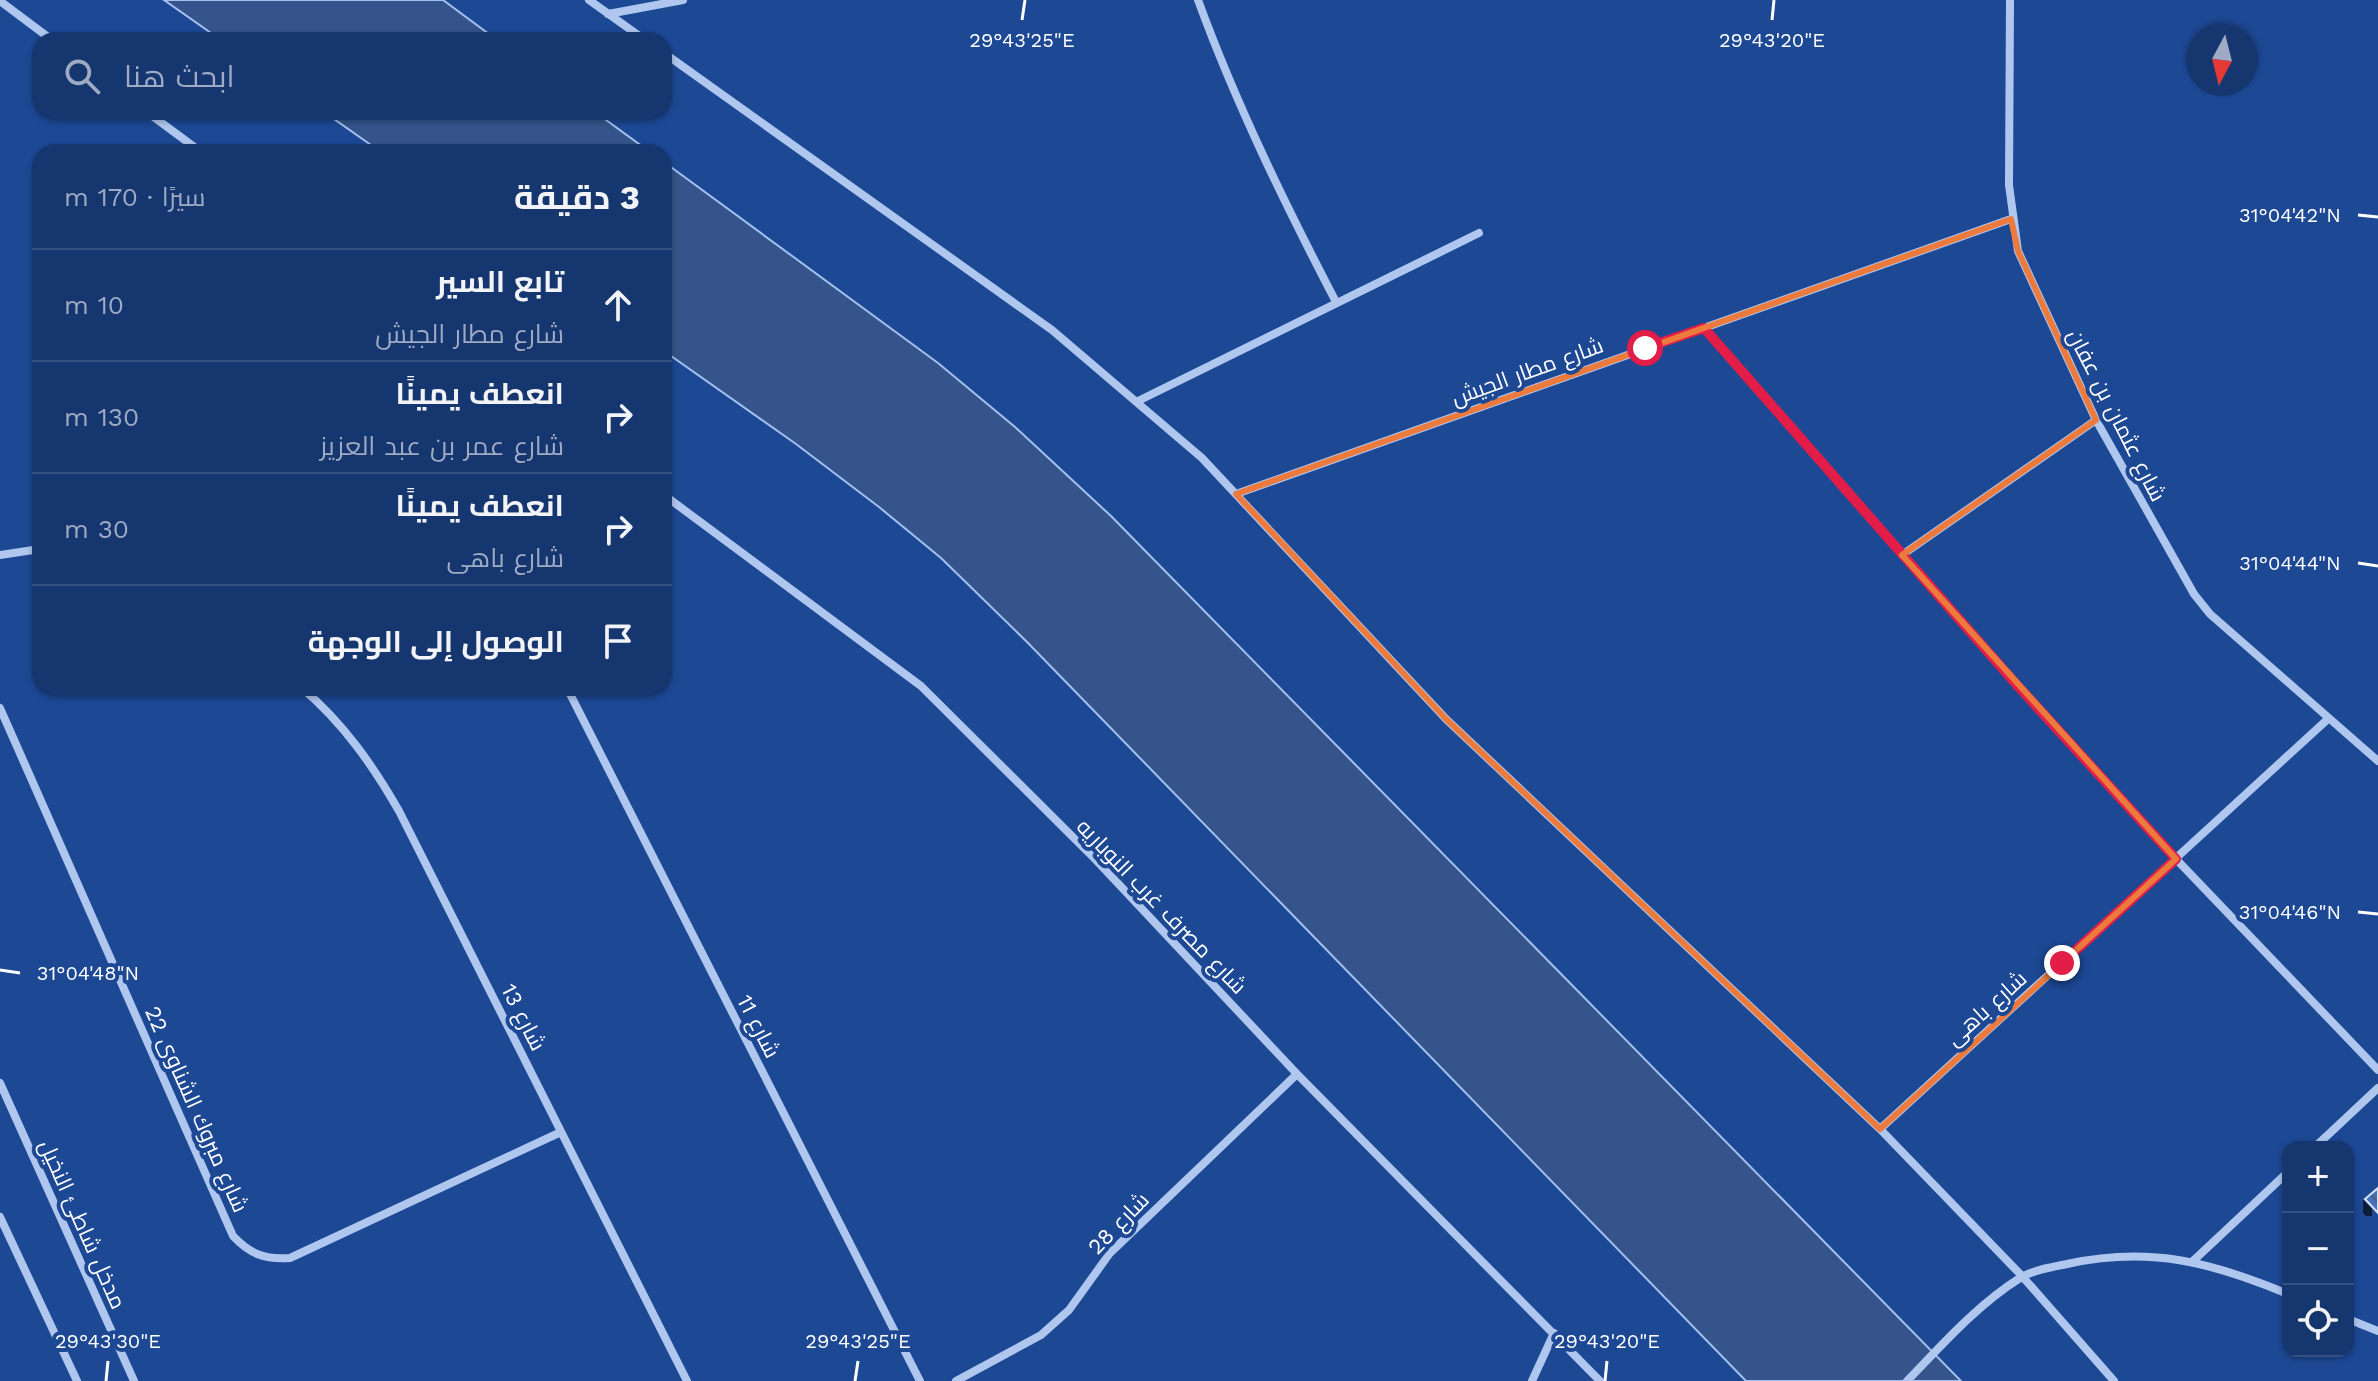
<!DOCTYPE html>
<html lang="ar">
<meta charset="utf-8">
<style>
body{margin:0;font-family:"Work Sans",Cairo,sans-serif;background:#234177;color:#f1f3f6;direction:rtl}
.controls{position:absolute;right:24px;bottom:24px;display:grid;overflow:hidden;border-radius:16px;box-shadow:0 2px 6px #0004}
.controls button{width:72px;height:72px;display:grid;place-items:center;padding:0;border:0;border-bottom:2px solid #355082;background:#16366f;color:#f1f3f6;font:40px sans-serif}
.compass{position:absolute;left:2186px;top:24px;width:72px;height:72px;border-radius:50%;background:#16366f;box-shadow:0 2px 6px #0004;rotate:187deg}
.stop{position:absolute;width:24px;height:24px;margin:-18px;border:6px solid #e11d48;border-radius:50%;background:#fff}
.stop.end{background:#e11d48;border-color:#fff;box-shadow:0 2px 8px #0008}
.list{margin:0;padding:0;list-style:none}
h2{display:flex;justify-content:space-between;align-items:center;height:104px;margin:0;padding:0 32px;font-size:34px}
h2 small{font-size:26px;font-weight:400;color:#9eabc3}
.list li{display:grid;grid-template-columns:52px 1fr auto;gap:24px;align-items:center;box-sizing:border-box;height:112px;padding:0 32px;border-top:2px solid #355082}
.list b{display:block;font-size:30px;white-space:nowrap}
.list p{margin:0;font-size:26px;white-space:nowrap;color:#9eabc3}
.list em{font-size:26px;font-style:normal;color:#9eabc3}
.icon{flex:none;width:44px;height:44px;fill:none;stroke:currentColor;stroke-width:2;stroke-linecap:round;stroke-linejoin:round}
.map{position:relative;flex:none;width:2378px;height:1381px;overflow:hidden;direction:ltr}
.search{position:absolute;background:#16366f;box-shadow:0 2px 6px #0004;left:32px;top:32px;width:640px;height:88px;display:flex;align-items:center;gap:20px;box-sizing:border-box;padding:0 28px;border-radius:24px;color:#9eabc3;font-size:30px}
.panel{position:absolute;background:#16366f;box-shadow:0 2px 6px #0004;left:32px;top:144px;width:640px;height:552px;border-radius:24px;direction:rtl}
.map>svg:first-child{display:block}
.water{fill:#35548c;stroke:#a2c1f0;stroke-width:2}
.building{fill:url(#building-back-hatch);stroke:#d5e3fa;stroke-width:2;filter:url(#shadow)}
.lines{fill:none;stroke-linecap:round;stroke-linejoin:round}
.minor{stroke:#afc7ef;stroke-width:8}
.route{stroke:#e11d48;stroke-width:10}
.marked{fill:none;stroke:#ed7a3d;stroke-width:6;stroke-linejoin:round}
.ticks{fill:none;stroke:#fff;stroke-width:3}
.labels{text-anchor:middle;stroke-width:8;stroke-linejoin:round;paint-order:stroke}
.street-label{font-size:22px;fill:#fff;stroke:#1d4894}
.ticks-label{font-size:20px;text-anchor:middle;fill:#fff;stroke:#1d4894;stroke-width:8;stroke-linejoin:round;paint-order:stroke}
</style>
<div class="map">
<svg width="2378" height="1381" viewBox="0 0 2378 1381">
<defs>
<pattern id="building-back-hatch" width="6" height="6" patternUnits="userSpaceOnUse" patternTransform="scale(2)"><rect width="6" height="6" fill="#4571bb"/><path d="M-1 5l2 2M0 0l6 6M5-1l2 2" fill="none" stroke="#495d7e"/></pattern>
<filter id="shadow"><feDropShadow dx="-7" dy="7" stdDeviation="0" flood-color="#0009"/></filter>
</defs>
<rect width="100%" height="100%" fill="#1d4894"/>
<path class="water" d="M164,0H443L497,40H221Z
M324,112H595L650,152H381Z
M664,162L938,363L1015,427L1111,516L1961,1381H1746L1027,642L941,558L879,507L796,444L664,351Z"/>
<path class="building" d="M2378,1188V1213L2365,1199Z"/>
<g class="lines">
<path class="minor" d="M589,0L645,40
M1198,0C1236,104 1285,204 1336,302
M2010,0L2009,185L2018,251L2096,420L2194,594L2210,614L2378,761
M0,1L52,40
M608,14L683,0
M664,53L1052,330L1202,458L1446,719L1880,1129L2022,1276L2114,1381
M147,112L201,152
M1704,328L2035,705L2176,859L2378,1070
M1138,401L1479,233
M1236,494L2011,219
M664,495L921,686L1096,860L1297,1074L1600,1381
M0,555L40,549
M1902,555L2096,420
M302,688C343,723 372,764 399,811L687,1381
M567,688L920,1381
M0,708L233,1236C250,1254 265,1260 290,1258L561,1132
M0,1083L134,1381
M1880,1129L2329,718
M2315,1147L2378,1088
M0,1217L77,1381
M2193,1261L2288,1172
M2348,1319L2378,1331
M956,1381L1041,1335L1069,1310L1110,1253L1297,1074
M1532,1381L1554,1333
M1907,1381C1942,1345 1977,1305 2020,1278C2033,1270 2052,1267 2067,1264C2150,1246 2211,1262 2288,1294"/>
</g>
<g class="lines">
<path class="route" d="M1645,348L1704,328L2016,684L2176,859L2062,963"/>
</g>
<path class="marked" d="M2011,219L2018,251L2096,420L1902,555L2176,859L1880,1129L1446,719L1236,494Z"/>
<path class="ticks" d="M1022,20L1025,0M1772,20L1774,0M2358,215L2378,217M2358,563L2378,566M2358,912L2378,914M0,970L20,973M106,1381L108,1361M855,1381L858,1361M1605,1381L1607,1361"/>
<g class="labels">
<g class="street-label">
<text transform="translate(1527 371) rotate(-20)" y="8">شارع مطار الجيش</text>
<text transform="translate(2117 415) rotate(63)" y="8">شارع عثمان بن عفان</text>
<text transform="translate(1162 906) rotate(46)" y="8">شارع مصرف غرب النوباريه</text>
<text transform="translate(1986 1008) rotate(-42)" y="8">شارع باهى</text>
<text transform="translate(524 1017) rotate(63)" y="8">شارع 13</text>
<text transform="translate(759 1026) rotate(63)" y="8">شارع 11</text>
<text transform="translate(197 1109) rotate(66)" y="8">شارع مبروك الشناوى 22</text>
<text transform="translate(1118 1223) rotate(-46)" y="8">شارع 28</text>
<text transform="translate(83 1224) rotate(66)" y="8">مدخل شاطئ النخيل</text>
</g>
</g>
<g class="ticks-label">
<text x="1022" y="47">29°43'25"E</text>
<text x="1772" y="47">29°43'20"E</text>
<text x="2290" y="222">31°04'42"N</text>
<text x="2290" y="570">31°04'44"N</text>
<text x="2290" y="919">31°04'46"N</text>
<text x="88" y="980">31°04'48"N</text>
<text x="108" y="1348">29°43'30"E</text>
<text x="858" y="1348">29°43'25"E</text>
<text x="1607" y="1348">29°43'20"E</text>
</g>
</svg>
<div class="controls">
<button>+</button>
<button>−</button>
<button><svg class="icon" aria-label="locate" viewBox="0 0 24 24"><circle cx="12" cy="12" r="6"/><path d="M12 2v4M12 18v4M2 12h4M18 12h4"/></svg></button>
</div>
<svg class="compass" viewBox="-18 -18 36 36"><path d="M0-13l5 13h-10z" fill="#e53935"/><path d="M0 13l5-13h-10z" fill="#9eabc3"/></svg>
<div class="stop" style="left:1645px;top:348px"></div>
<div class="stop end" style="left:2062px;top:963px"></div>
<div class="search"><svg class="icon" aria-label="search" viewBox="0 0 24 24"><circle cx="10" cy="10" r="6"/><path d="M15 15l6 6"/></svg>ابحث هنا</div>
<section class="panel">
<h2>3 دقيقة<small>سيرًا · 170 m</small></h2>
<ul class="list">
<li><svg class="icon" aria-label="ahead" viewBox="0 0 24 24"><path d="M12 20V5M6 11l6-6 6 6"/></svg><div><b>تابع السير</b><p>شارع مطار الجيش</p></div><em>10 m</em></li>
<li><svg class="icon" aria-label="right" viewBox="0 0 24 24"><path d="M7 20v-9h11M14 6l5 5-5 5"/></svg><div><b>انعطف يمينًا</b><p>شارع عمر بن عبد العزيز</p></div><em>130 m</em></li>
<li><svg class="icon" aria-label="right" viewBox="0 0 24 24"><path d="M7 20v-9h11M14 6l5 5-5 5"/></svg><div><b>انعطف يمينًا</b><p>شارع باهى</p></div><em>30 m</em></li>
<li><svg class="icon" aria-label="arrive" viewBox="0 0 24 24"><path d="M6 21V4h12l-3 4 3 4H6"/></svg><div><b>الوصول إلى الوجهة</b></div></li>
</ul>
</section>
</div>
